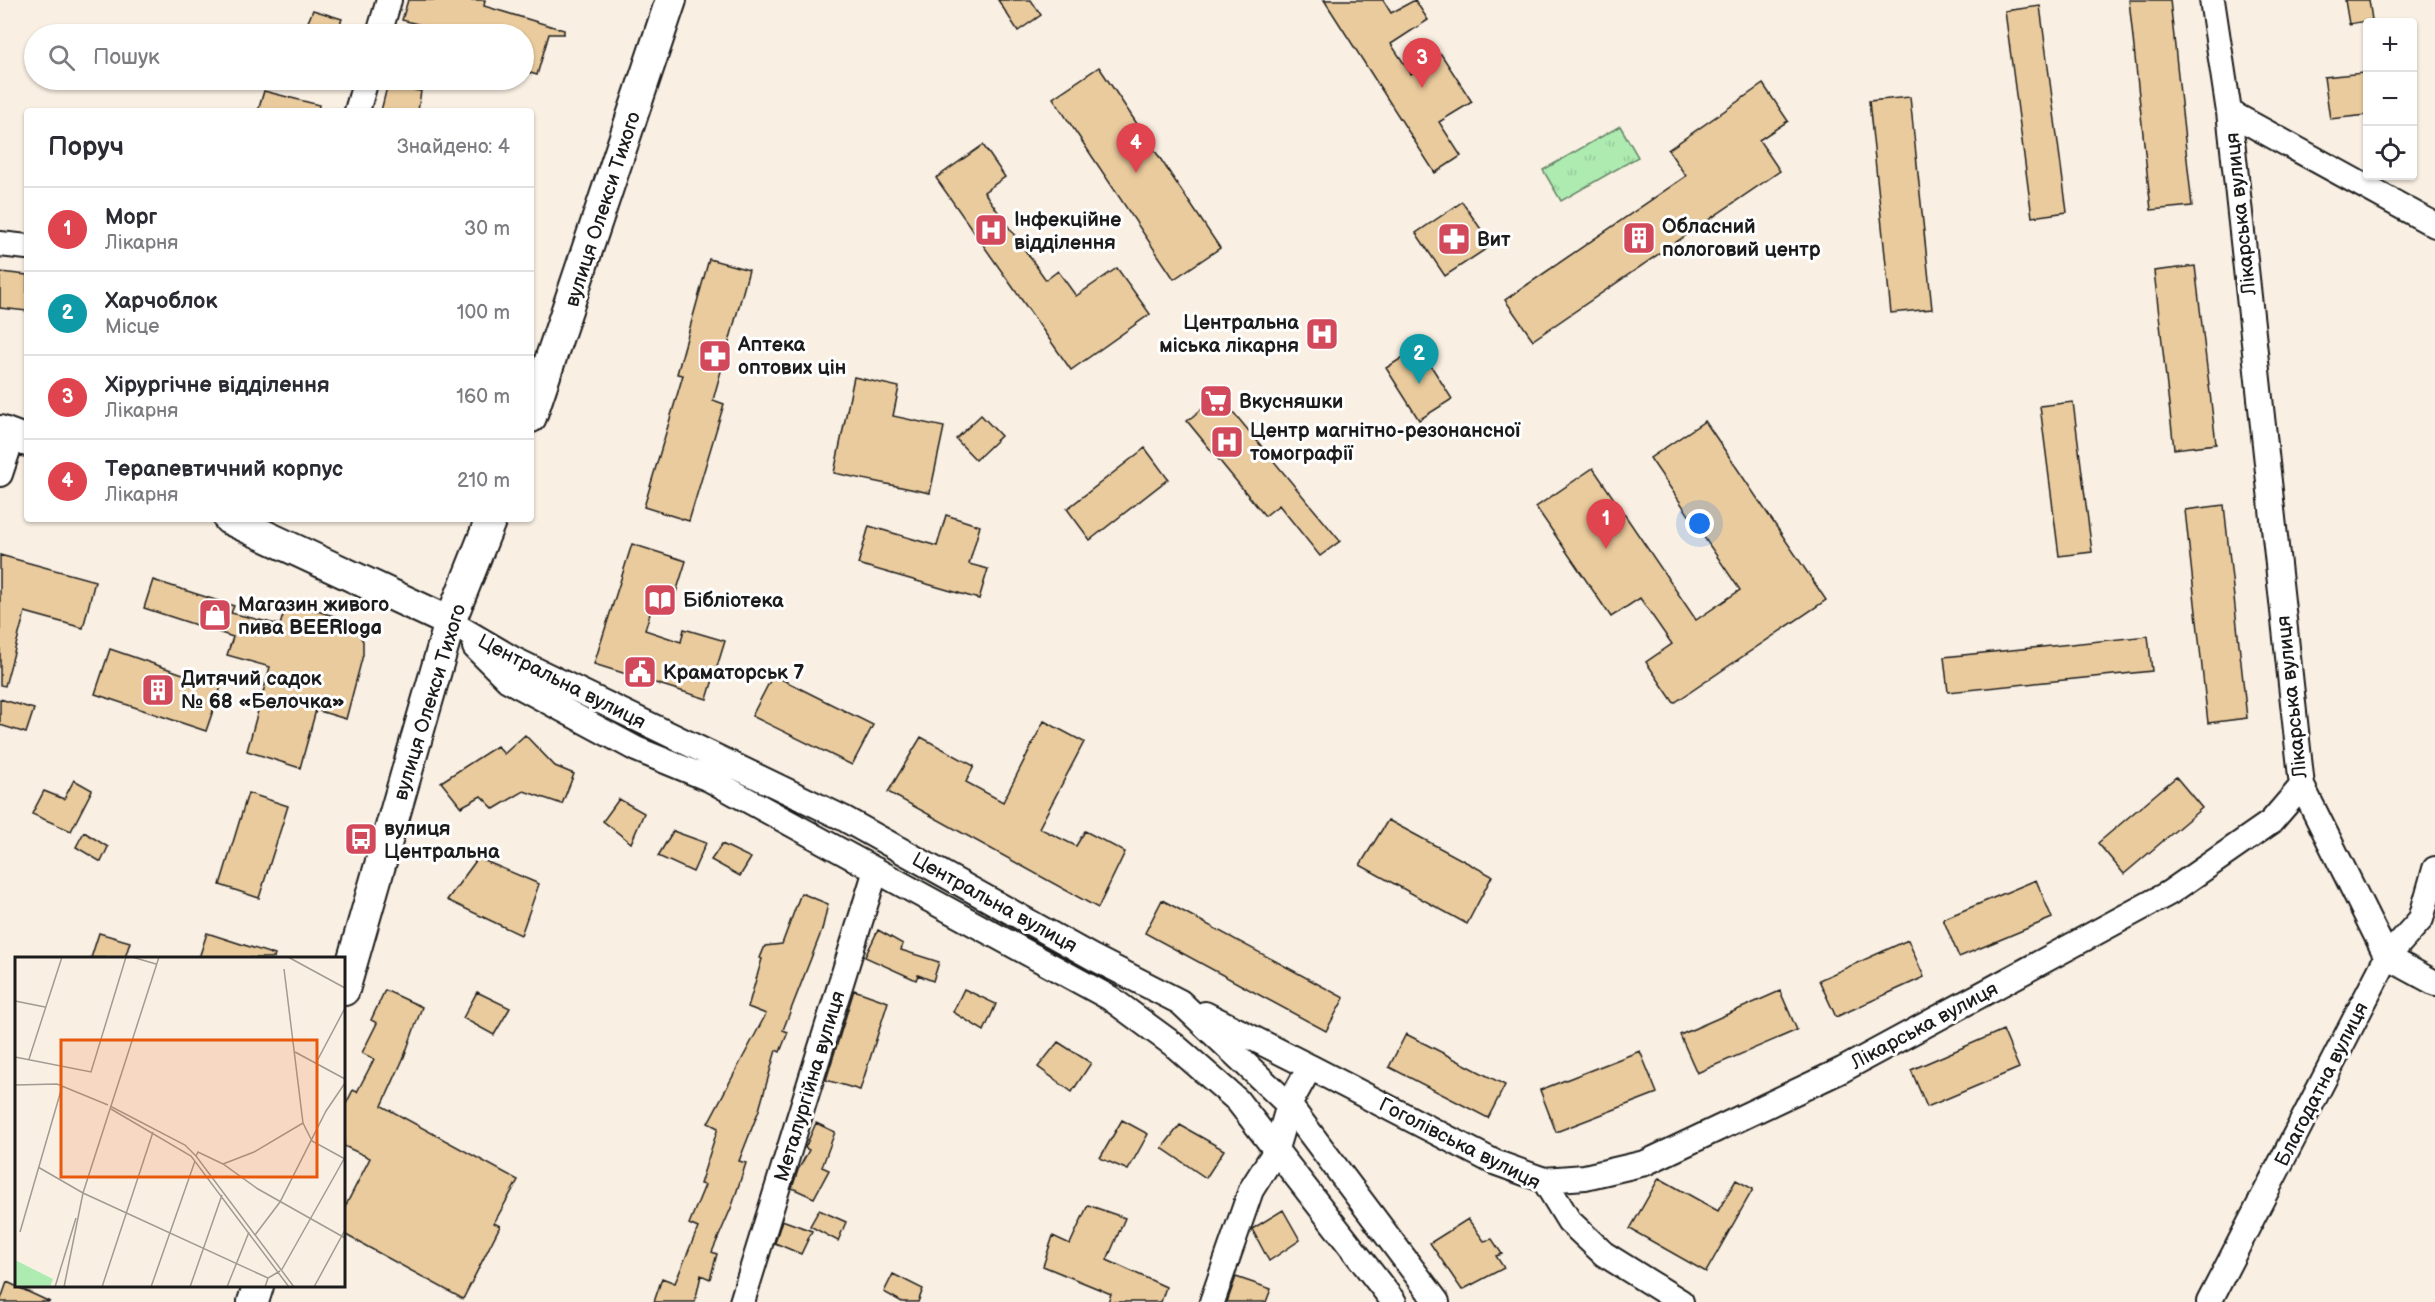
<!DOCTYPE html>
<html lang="uk">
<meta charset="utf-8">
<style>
body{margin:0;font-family:"Balsamiq Sans",sans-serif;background:#f7f7f7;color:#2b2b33}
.controls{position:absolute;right:18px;top:18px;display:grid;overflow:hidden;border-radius:6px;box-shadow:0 2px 4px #0004}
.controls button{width:54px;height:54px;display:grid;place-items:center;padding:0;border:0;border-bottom:2px solid #e1e1e2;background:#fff;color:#2b2b33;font:30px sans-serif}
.you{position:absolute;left:1700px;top:524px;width:21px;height:21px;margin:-15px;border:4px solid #fff;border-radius:50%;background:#1a73e8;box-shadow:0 0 0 9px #1a73e833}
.badge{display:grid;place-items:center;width:39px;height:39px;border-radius:50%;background:#ea580c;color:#fff;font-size:20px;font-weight:700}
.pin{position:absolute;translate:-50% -50px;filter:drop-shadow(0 2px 3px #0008)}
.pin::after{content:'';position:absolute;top:32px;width:21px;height:18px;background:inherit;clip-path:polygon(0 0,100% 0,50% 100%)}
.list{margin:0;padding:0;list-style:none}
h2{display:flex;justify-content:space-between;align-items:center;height:78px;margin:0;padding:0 24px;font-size:26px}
h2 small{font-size:20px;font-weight:400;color:#7c7c81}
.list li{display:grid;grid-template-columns:39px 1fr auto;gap:18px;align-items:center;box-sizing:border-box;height:84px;padding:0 24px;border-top:2px solid #e1e1e2}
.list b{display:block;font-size:22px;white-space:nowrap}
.list p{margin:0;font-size:20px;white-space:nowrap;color:#7c7c81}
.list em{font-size:20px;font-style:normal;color:#7c7c81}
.icon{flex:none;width:33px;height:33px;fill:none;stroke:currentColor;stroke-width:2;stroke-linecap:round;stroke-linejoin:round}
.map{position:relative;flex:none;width:2435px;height:1302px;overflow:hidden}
.search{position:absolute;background:#fff;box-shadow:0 2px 4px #0004;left:24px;top:24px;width:510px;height:66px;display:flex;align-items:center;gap:15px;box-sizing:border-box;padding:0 21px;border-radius:33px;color:#7c7c81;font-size:22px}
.panel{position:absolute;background:#fff;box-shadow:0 2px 4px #0004;left:24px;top:108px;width:510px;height:414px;border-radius:6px}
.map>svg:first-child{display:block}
.grass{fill:url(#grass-tufts);stroke:#658466;stroke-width:1.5}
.building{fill:#eacb9d;stroke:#1c1c1c;stroke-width:1.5}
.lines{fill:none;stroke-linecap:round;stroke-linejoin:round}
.minor-casing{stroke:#1c1c1c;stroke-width:28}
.major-casing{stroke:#1c1c1c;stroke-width:34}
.minor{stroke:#fff;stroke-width:24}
.major{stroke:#fff;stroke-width:30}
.labels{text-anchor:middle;stroke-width:6;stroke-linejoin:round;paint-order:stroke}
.street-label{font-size:20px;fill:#1c1c1c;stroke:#fff}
.poi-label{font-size:20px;font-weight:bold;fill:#1c1c1c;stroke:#fff;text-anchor:start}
.inset-road{fill:none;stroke:#a19b93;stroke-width:1.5}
.view{fill:#e8590c;fill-opacity:0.15;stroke:#e8590c;stroke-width:3}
.inset-edge{fill:none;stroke:#1c1c1c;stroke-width:3}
</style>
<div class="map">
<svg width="2435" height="1302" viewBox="0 0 2435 1302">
<defs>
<pattern id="grass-tufts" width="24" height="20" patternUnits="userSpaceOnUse" patternTransform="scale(1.5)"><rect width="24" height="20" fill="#aeebb1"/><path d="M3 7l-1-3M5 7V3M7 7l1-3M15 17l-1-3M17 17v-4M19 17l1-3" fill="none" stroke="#95c998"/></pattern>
</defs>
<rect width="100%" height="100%" fill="#f9efe2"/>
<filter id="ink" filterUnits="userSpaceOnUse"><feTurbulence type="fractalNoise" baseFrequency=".0167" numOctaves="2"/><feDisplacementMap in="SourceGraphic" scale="12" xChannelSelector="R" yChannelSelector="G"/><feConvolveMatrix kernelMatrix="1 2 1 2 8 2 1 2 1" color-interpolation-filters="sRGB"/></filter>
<g filter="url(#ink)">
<path class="grass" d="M1620,126L1638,157L1561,201L1543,170Z"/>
<path class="building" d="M408,0H485L484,6L564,30V34H549L537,75L524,71V34H431L433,28L402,20Z
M998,0H1031L1041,15L1018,31Z
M1324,0H1383L1391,13L1415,0L1428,20L1391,44L1411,74L1441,54L1472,102L1439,122L1461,156L1435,173Z
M2129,0H2170L2192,206L2151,210Z
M2345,0H2369L2372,20L2349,24Z
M2040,6L2067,212L2032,217L2005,11Z
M313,10L342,19L336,34H303Z
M1099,67L1220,248L1174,279L1053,98Z
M2363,73L2367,115L2330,119L2324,77Z
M1763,84L1788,121L1759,140L1780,171L1533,340L1505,300L1686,176L1668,150Z
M387,87L421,91L418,111H381Z
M264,91L319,105L318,111H258Z
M1910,97L1932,309L1891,313L1869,101Z
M983,145L1005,177L984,192L1046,280L1058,271L1076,296L1117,268L1150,314L1071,370L936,178Z
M1462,202L1492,245L1445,276L1416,233Z
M709,259L749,270L713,400L724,404L689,521L644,507L683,375L677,374Z
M2195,266L2216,444L2174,449L2154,271Z
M0,272L27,275V311L0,308Z
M1419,347L1452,399L1419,420L1386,368Z
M854,377L899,387L893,416L944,427L930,493L834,473Z
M1219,395L1340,541L1320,556L1279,505L1265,516L1187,421Z
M2073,402L2092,552L2059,556L2040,406Z
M981,415L1001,436L976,460L956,439Z
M1705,421L1826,600L1674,703L1646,662L1672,644L1640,598L1611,617L1536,507L1593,468L1696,620L1740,590L1650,458Z
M1145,448L1168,479L1090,540L1067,509Z
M2224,505L2247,718L2208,723L2185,510Z
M946,515L980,526L969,564L988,569L979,599L858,564L869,526L937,546Z
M632,544L686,561L674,599L656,594L645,630L681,642L684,629L725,641L707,699L594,664Z
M0,555L95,581L83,628L25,612L5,686L0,685Z
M153,580L234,606L231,613L280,625L287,602L350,621L363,641V655L346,719L316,710L300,768L247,751L270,667L227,655L233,637L144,608Z
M2148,636L2152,671L1948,692L1944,657Z
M110,649L221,687L206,731L95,694Z
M773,675L873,725L852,765L752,716Z
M0,699L34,709L26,733L0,725Z
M1044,721L1084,742L1039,828L1076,846L1085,831L1125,852L1098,908L888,792L921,737L974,766L966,782L1003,802Z
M525,735L555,766L574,774L562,804L524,791L494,809L481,796L461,807L441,782L497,746L504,754Z
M2176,777L2202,808L2124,874L2098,843Z
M74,780L92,790L71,831L32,814L44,791L64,799Z
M248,793L288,806L259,898L220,885Z
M619,799L644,813L631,843L603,821Z
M1388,820L1492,876L1467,924L1360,865Z
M673,831L706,843L693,872L658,856Z
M84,832L108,847L101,862L76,847Z
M722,844L751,858L740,876L711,860Z
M478,858L539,884L521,935L447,900Z
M2036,880L2052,918L1959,957L1943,919Z
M801,893L828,904L822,930L783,1030L788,1032L780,1052L776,1050L759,1110L739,1161L746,1163L732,1206L712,1252L717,1254L710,1279L701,1275L695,1302H654L662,1278L675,1283L698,1228L689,1224L705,1185L700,1184L718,1128L708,1123L766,1014L748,1007L762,959L760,958L765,946L782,944Z
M1162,900L1344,998L1326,1031L1145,933Z
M878,930L903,944L901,950L939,962L933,981L918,975L916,980L865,957Z
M99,933L130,942L125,958H91Z
M207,933L275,955L274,958H199Z
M1908,940L1924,977L1836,1017L1819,980Z
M964,989L996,1004L984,1031L953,1012Z
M385,990L422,1007L404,1057L382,1106L518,1180L494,1223L500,1226L463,1299L344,1234V1209L370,1158L344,1146V1108L353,1090L357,1092L374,1059L362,1053L377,1023L371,1020Z
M854,990L888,1002L860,1090L826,1080Z
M1780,991L1797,1030L1697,1073L1680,1035Z
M477,992L510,1008L494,1035L463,1018Z
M2003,1030L2019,1068L1927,1107L1911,1070Z
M1406,1034L1505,1085L1488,1118L1389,1067Z
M1058,1042L1091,1063L1072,1092L1038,1067Z
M1640,1051L1657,1093L1556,1132L1540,1090Z
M1122,1120L1148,1134L1128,1170L1100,1158Z
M816,1123L835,1132L822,1167L829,1170L814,1198L792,1188L798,1170L809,1150L805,1148Z
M1180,1125L1224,1150L1206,1178L1162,1148Z
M1659,1178L1718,1211L1736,1180L1753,1189L1706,1272L1630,1229Z
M1088,1205L1125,1218L1107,1260L1166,1287L1161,1302H1108L1111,1294L1043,1266L1053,1236L1070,1244Z
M819,1210L846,1222L838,1241L810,1226Z
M1283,1210L1300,1240L1269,1261L1252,1229Z
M1468,1219L1484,1241L1492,1239L1502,1254L1496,1256L1504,1268L1462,1290L1430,1243Z
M782,1220L812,1231L801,1254L775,1243Z
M893,1274L923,1289L918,1302H902L884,1292Z
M1236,1277L1271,1289L1266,1302H1227Z
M7,1282L50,1302H0Z"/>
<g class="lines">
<g class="minor-casing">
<path id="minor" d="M2212,0L2229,112L2302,786L2387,957L2435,983
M379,34L389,0
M357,111L366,80
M2229,112L2435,225
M0,244L27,247
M0,474L13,435
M450,622L513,659L843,818L1092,957L1180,1002L1289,1105L1437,1302
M475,647L508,680L636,749L709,779L1110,998L1174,1045L1237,1100L1394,1302
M1205,1014L1310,1067
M1544,1180L1585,1177L1645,1163L1842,1070L2169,893L2271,822L2302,786
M742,1302L876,870
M1212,1302L1251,1190L1275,1152L1289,1105L1310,1067L1494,1162L1544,1180L1569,1221L1604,1254L1681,1302
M2209,1302L2387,957L2421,919L2435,869"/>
</g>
<g class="major-casing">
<path id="major" d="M531,417L671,0
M0,431L27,441
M229,519L450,622
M344,990L450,622L491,519
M253,1302L258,1286"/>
</g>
<use href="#minor" class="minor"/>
<use href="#major" class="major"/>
</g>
</g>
<defs>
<g id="hospital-square" transform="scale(1.725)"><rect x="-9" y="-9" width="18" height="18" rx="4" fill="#d1495b" stroke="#fff"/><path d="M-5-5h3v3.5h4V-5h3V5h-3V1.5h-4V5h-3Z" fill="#fff"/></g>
<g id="building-square" transform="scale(1.725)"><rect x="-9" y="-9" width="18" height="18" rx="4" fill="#d1495b" stroke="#fff"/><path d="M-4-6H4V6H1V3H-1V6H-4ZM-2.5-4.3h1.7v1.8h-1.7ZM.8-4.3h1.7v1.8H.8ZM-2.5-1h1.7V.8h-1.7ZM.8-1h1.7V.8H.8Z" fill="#fff"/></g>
<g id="pharmacy-square" transform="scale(1.725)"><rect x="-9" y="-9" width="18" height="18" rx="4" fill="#d1495b" stroke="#fff"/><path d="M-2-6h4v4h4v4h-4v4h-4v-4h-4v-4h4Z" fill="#fff"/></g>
<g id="supermarket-square" transform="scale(1.725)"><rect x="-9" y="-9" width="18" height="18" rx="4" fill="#d1495b" stroke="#fff"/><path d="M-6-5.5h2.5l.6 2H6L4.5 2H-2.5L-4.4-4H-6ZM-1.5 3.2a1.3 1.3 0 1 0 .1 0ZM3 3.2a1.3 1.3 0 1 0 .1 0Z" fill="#fff"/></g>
<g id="library-square" transform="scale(1.725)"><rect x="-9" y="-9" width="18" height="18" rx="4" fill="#d1495b" stroke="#fff"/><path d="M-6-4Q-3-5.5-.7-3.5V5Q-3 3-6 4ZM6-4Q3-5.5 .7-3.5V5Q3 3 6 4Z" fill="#fff"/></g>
<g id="shop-square" transform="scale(1.725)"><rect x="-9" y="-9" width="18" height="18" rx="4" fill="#d1495b" stroke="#fff"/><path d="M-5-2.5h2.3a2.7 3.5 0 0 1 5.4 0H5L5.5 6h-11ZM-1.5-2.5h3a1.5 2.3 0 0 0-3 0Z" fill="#fff"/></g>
<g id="civic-square" transform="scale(1.725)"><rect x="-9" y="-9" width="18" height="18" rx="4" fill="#d1495b" stroke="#fff"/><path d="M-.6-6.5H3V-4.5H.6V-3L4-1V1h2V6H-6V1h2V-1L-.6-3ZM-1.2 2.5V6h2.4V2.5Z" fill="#fff"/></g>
<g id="bus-square" transform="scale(1.725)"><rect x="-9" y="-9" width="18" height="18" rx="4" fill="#d1495b" stroke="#fff"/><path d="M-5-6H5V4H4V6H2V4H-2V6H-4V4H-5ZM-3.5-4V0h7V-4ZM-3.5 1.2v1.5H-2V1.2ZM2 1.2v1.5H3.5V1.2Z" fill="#fff"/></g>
</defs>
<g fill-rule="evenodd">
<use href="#hospital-square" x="991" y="230"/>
<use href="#building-square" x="1639" y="238"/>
<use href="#pharmacy-square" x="1454" y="239"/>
<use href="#hospital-square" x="1322" y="334"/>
<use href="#pharmacy-square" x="715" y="356"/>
<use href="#supermarket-square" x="1216" y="401"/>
<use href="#hospital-square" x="1227" y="442"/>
<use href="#library-square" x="660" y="600"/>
<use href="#shop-square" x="215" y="615"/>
<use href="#civic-square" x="640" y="672"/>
<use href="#building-square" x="158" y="690"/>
<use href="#bus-square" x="361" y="839"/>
</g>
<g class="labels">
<g class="street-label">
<text transform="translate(602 209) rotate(-72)" y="7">вулиця Олекси Тихого</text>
<text transform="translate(2240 214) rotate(-96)" y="7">Лікарська вулиця</text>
<text transform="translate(562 681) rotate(27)" y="7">Центральна вулиця</text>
<text transform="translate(2291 697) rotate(-96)" y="7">Лікарська вулиця</text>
<text transform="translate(429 702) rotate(-73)" y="7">вулиця Олекси Тихого</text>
<text transform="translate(995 902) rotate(29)" y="7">Центральна вулиця</text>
<text transform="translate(1924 1025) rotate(-28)" y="7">Лікарська вулиця</text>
<text transform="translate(2321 1084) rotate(-63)" y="7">Благодатна вулиця</text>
<text transform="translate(809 1086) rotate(-73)" y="7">Металургійна вулиця</text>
<text transform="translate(1460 1143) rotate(27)" y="7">Гоголівська вулиця</text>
</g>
<g class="poi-label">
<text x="1014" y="226">Інфекційне<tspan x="1014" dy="23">відділення</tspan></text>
<text x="1662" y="233">Обласний<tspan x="1662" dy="23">пологовий центр</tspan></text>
<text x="1477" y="246">Вит</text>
<text x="1299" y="329" text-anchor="end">Центральна<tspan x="1299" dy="23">міська лікарня</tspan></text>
<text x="738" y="351">Аптека<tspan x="738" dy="23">оптових цін</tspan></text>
<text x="1239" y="408">Вкусняшки</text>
<text x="1250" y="437">Центр магнітно-резонансної<tspan x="1250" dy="23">томографії</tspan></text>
<text x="683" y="607">Бібліотека</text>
<text x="238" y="611">Магазин живого<tspan x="238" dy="23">пива BEERloga</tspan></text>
<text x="663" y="679">Краматорськ 7</text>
<text x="181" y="685">Дитячий садок<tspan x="181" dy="23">№ 68 «Белочка»</tspan></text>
<text x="384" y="835">вулиця<tspan x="384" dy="23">Центральна</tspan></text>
</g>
</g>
<g transform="translate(15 957)">
<rect width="330" height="330" fill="#f9efe2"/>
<path d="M0,303L38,322L35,330H0Z" fill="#aeebb1"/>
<path d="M10,317L28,321L27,330H7Z" fill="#aeebb1"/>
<path class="inset-road" d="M117,0L141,7M273,0L330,31M269,12L288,166L297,184L330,202M0,44L30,50M280,95L330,122M0,100L76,115L111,0M14,102L47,0M301,106L330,51M0,128L42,127L93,148M95,149L170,188L181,199L279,330M96,152L176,199L274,330M181,199L183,195L208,207L243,232L330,281M208,207L239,195L288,166M23,210L68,236L253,321M5,275L47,130M240,278L265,245L311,154L330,126M266,314L329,202M40,330L61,261M49,330L68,236L144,0M87,330L138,175M136,330L180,204M175,330L207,238M212,330L234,275M250,330L253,321L265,314M299,330L330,273"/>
<path class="view" d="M46,83H302V220H46Z"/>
<rect width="330" height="330" class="inset-edge"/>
</g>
</svg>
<div class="controls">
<button>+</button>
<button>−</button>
<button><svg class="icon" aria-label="locate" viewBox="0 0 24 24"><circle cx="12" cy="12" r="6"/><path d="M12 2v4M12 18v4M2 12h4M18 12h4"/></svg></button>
</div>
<div class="you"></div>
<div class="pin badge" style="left:1606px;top:549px;background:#e0444e">1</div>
<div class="pin badge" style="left:1419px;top:384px;background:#0f9aa8">2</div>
<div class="pin badge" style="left:1422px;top:88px;background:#e0444e">3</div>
<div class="pin badge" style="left:1136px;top:173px;background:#e0444e">4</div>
<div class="search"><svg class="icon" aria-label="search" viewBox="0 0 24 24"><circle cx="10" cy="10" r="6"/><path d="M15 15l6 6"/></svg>Пошук</div>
<section class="panel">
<h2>Поруч<small>Знайдено: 4</small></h2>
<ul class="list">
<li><span class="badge" style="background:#e0444e">1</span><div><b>Морг</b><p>Лікарня</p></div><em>30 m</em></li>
<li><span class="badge" style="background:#0f9aa8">2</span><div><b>Харчоблок</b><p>Місце</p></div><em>100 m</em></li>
<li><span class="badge" style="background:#e0444e">3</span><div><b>Хірургічне відділення</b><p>Лікарня</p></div><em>160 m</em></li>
<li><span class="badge" style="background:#e0444e">4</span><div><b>Терапевтичний корпус</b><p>Лікарня</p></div><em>210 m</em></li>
</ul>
</section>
</div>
